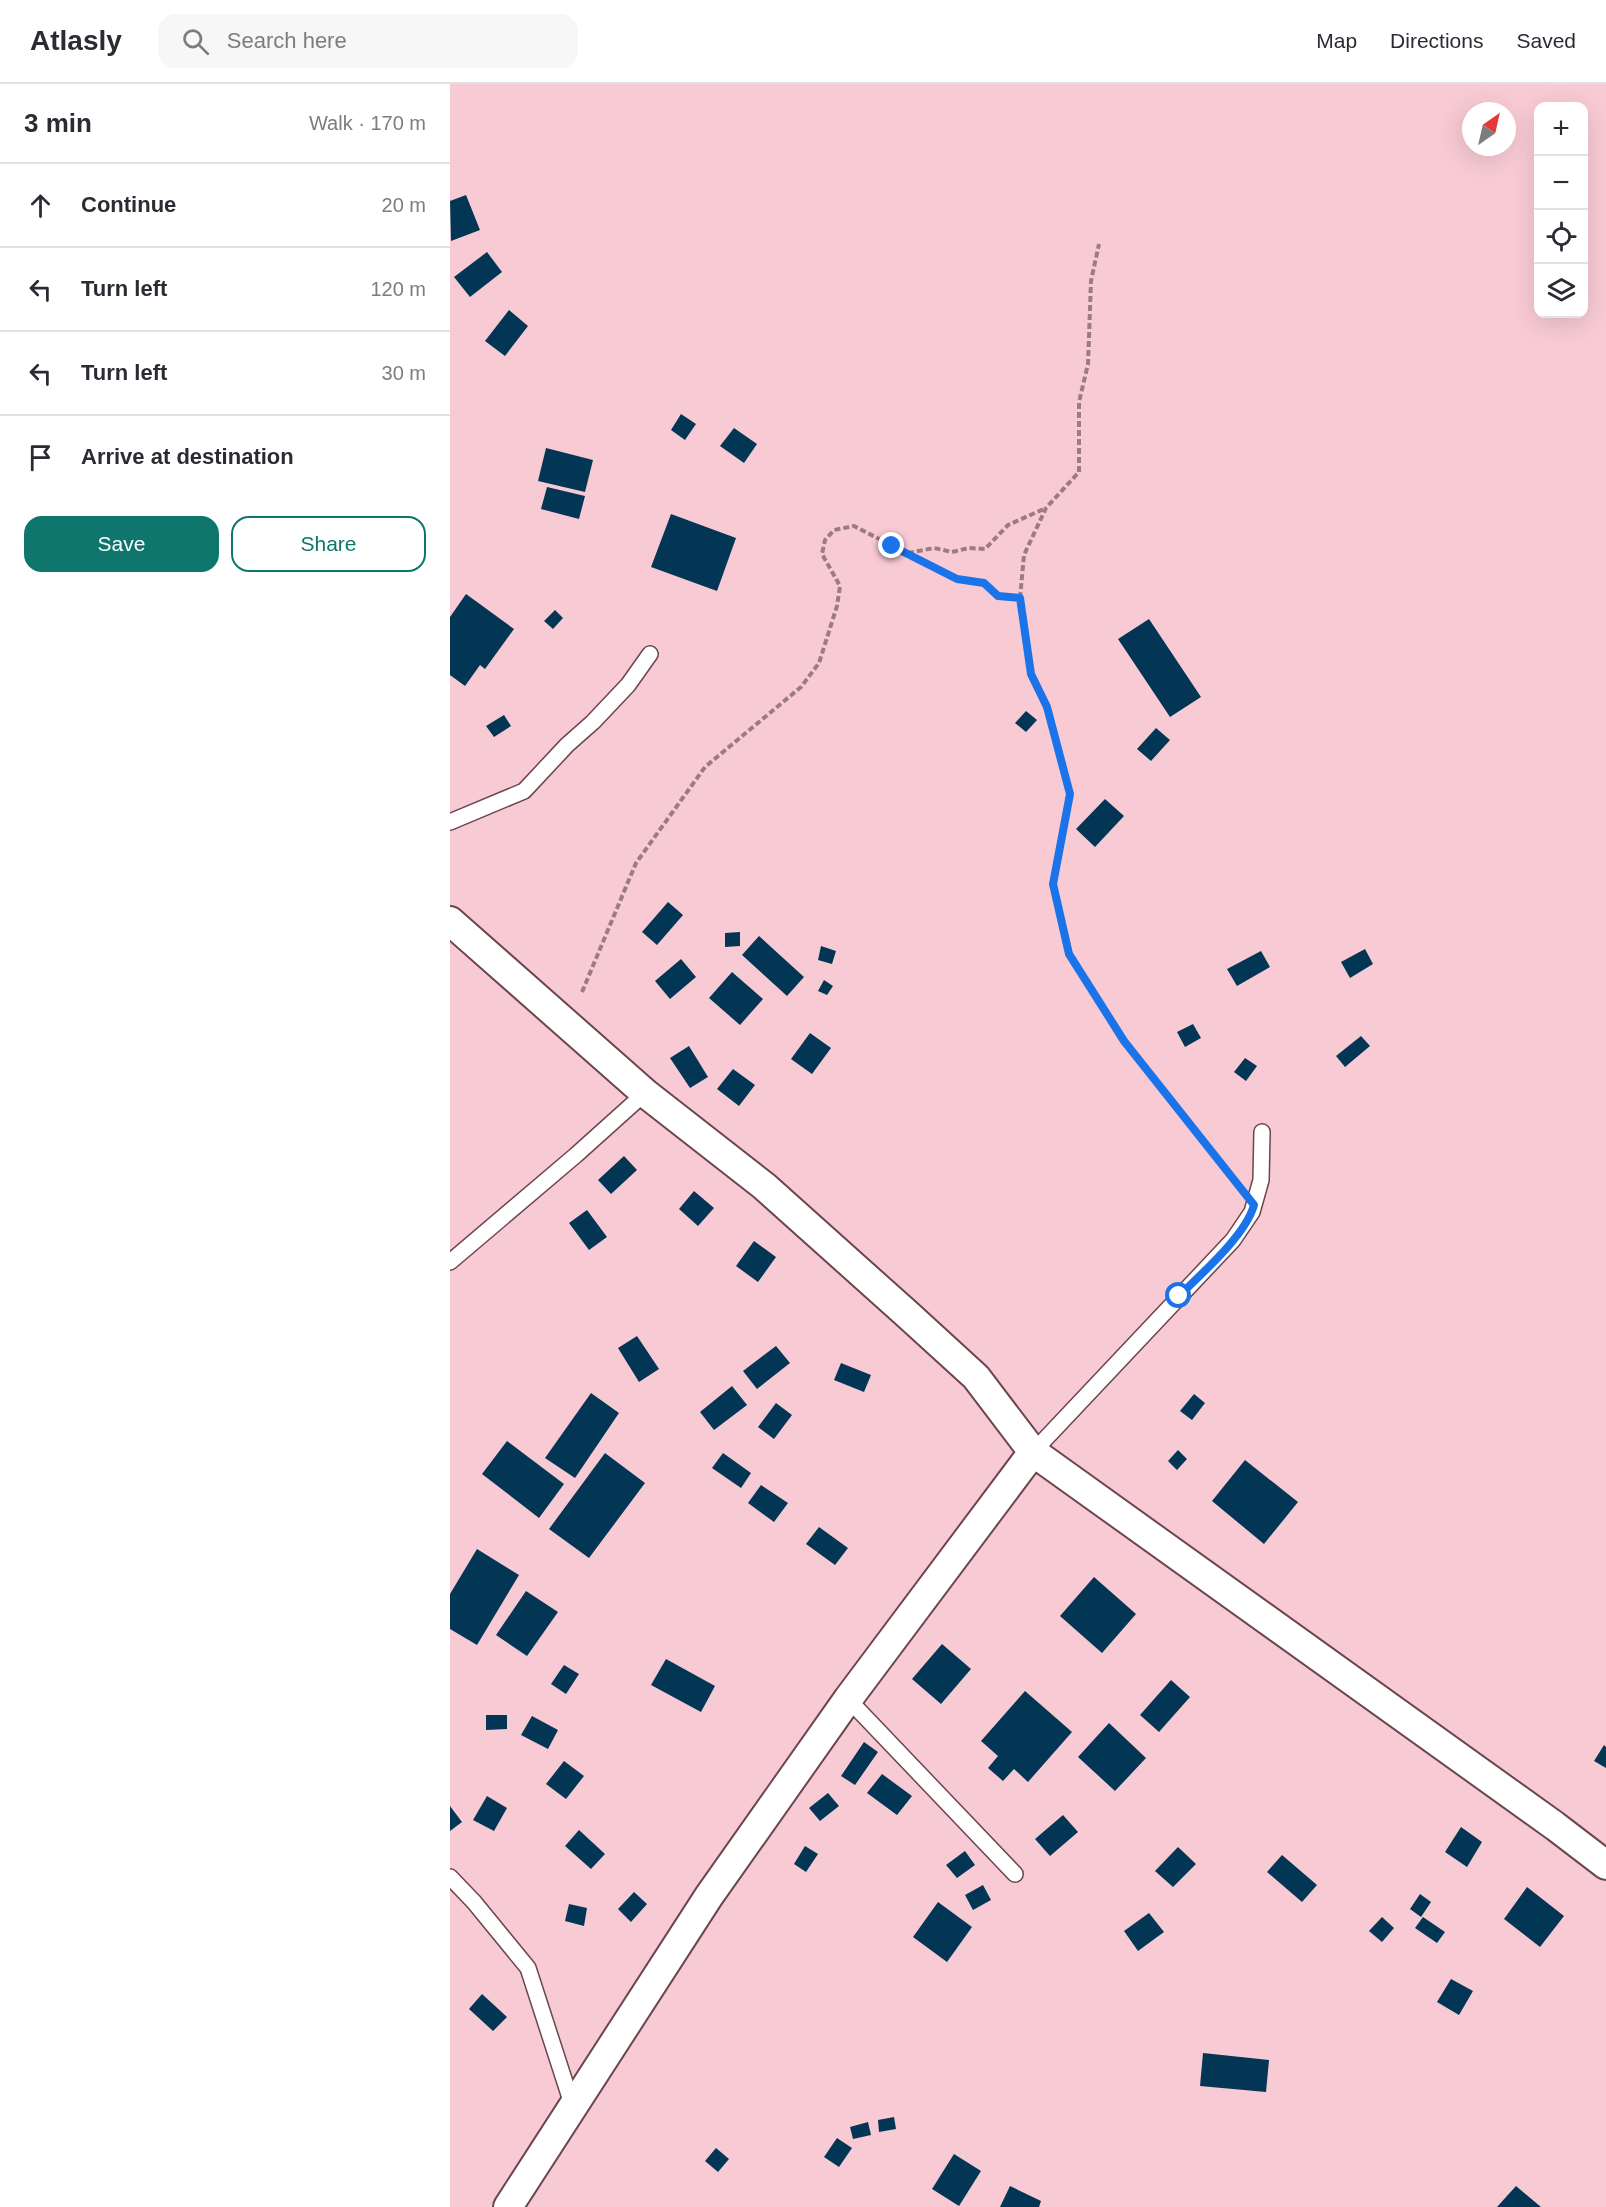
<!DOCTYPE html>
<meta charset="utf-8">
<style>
body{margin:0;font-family:Arial,sans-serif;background:#f7f7f7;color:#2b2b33}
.controls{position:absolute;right:18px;top:18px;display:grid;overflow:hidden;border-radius:12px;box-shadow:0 6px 24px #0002}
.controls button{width:54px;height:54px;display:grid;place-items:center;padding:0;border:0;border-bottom:2px solid #e1e1e2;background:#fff;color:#2b2b33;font:30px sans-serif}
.compass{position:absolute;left:1012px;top:18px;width:54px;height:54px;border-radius:50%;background:#fff;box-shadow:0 6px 24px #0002;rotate:34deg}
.stop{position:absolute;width:18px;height:18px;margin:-14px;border:4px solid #1a73e8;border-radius:50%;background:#fff}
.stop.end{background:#1a73e8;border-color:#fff;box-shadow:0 2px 6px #0008}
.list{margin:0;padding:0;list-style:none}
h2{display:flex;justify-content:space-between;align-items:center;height:78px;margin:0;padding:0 24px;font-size:26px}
h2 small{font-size:20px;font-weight:400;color:#7c7c81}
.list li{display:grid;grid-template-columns:39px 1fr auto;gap:18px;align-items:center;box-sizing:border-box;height:84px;padding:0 24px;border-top:2px solid #e1e1e2}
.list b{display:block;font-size:22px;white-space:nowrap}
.list em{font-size:20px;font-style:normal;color:#7c7c81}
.actions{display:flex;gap:12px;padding:18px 24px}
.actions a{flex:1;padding:14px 0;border:2px solid #0f766e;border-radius:18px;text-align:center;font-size:21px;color:#0f766e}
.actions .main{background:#0f766e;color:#fff}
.icon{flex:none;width:33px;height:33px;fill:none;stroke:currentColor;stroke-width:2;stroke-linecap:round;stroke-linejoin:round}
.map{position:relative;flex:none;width:1156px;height:2123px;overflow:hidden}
header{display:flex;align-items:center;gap:36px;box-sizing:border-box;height:84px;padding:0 30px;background:#fff;border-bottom:2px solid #e1e1e2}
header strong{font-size:28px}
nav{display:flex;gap:33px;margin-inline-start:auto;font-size:21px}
.search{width:420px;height:54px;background:#f7f7f7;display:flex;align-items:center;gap:15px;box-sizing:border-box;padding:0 21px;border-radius:18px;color:#7c7c81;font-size:22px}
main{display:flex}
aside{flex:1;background:#fff}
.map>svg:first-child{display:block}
.building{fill:#033655}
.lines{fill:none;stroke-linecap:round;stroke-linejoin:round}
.service-casing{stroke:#6b454f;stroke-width:18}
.minor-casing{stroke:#6b454f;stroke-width:32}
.path{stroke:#9d7b83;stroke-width:4;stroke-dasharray:6 3;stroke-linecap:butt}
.service{stroke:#fff;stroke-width:15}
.minor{stroke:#fff;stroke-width:28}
.route{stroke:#1a73e8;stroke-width:8}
</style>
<header>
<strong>Atlasly</strong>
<div class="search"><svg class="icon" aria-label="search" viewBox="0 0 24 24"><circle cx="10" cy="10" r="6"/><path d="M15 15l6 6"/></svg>Search here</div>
<nav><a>Map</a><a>Directions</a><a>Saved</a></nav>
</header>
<main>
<aside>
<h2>3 min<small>Walk · 170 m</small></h2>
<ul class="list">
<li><svg class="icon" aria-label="ahead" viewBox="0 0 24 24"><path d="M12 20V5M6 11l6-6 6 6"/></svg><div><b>Continue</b></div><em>20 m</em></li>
<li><svg class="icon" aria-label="left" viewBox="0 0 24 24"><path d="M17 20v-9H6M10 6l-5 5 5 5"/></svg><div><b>Turn left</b></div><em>120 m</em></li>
<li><svg class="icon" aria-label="left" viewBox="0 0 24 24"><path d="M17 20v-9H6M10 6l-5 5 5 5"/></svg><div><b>Turn left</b></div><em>30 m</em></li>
<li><svg class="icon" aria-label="arrive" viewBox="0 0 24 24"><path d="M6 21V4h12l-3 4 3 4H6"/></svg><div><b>Arrive at destination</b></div></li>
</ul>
<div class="actions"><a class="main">Save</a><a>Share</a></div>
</aside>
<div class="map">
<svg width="1156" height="2123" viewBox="0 0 1156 2123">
<rect width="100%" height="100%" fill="#f8cad4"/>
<path class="building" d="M16,111L30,146L1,157L0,117Z
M37,168L52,188L20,213L4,193Z
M59,226L78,242L55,272L35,257Z
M231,330L246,340L235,356L221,346Z
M284,344L307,360L294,379L270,362Z
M96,364L143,376L135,408L88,397Z
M97,403L135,412L129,435L91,425Z
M221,430L286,454L267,507L201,483Z
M16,510L64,545L35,585L30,581L15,602L0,591V533Z
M105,526L113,534L103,545L94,537Z
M699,535L751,613L720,633L668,555Z
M576,627L587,636L576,648L565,639Z
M54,631L61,642L44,653L36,642Z
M706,644L720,656L701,677L687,665Z
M655,715L674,732L645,763L626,745Z
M218,818L233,831L207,861L192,848Z
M290,848V862L275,863V849Z
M309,852L354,893L337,912L292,871Z
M371,862L386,867L382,880L368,876Z
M915,865L923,880L900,894L891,878Z
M811,867L820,883L787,902L777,885Z
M231,875L246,893L220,915L205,897Z
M282,888L313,915L290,941L259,914Z
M374,896L383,902L377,911L368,907Z
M743,940L751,954L735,963L727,948Z
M360,949L381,964L362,990L341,975Z
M911,952L920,962L895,983L886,972Z
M239,962L258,993L240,1004L220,974Z
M795,974L807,982L796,997L784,988Z
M283,985L305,1001L289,1022L267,1005Z
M174,1072L187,1086L161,1110L148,1096Z
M244,1107L264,1124L248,1142L229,1125Z
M137,1126L157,1153L139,1166L119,1139Z
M304,1157L326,1173L308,1198L286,1182Z
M187,1252L209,1285L189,1298L168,1264Z
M326,1262L340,1279L307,1305L293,1287Z
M391,1279L421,1291L414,1308L384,1296Z
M282,1302L297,1321L264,1346L250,1328Z
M141,1309L169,1329L125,1394L95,1374Z
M744,1310L755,1319L742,1336L730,1327Z
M326,1319L342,1331L324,1355L308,1343Z
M57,1357L114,1400L89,1434L32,1390Z
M728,1366L737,1375L727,1386L718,1377Z
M155,1369L195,1399L139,1474L99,1445Z
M273,1369L301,1389L291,1404L262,1384Z
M795,1376L848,1418L814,1460L762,1417Z
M311,1401L338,1419L324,1438L298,1419Z
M369,1443L398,1464L385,1481L356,1460Z
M27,1465L69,1491L27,1561L0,1545V1510Z
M644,1493L686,1530L652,1569L610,1532Z
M76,1507L108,1528L77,1572L46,1551Z
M492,1560L521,1585L491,1620L462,1595Z
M216,1575L265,1602L251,1628L201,1601Z
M114,1581L129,1590L116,1610L101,1600Z
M721,1596L740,1613L709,1648L690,1631Z
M575,1607L622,1648L578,1698L564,1685L553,1697L538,1684L548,1672L531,1657Z
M36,1631H57V1645L36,1646Z
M82,1632L108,1646L98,1665L71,1651Z
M659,1639L696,1674L665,1707L628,1673Z
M414,1658L428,1668L405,1701L391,1692Z
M1154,1661L1156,1663V1684L1144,1677Z
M114,1677L134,1692L116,1715L96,1700Z
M432,1690L462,1712L447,1731L417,1709Z
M378,1709L389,1722L370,1737L359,1724Z
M37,1712L57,1724L44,1747L23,1736Z
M0,1722L12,1738L0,1747Z
M613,1731L628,1748L600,1772L585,1755Z
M1011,1743L1032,1758L1017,1783L995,1768Z
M129,1746L155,1770L141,1785L115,1762Z
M355,1762L368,1770L356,1788L344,1780Z
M728,1763L746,1780L723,1803L705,1787Z
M515,1767L525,1781L507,1794L496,1781Z
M832,1771L867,1801L852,1818L817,1788Z
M533,1801L541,1816L523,1826L515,1811Z
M1077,1803L1114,1832L1090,1863L1054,1835Z
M184,1808L197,1820L181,1838L168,1825Z
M970,1810L981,1818L971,1833L960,1825Z
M488,1818L522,1843L497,1878L463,1853Z
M119,1820L137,1824L134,1842L115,1837Z
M699,1829L714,1848L688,1867L674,1847Z
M932,1833L944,1844L932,1858L919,1847Z
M973,1833L995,1848L987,1859L965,1844Z
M1001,1895L1023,1907L1009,1931L987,1918Z
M32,1910L57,1933L43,1947L19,1925Z
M753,1969L819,1976L816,2008L750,2002Z
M444,2033L446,2045L429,2048L428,2036Z
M418,2038L421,2051L403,2055L400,2043Z
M387,2054L402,2064L389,2083L374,2073Z
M266,2064L279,2075L268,2088L255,2077Z
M504,2070L531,2087L509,2122L482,2105Z
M560,2102L591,2117L589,2123H550Z
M1066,2102L1091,2123H1047Z"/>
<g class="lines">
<g class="service-casing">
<path id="service" d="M0,738L74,707L117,661L143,638L178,601L200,570
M0,1178L126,1071L195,1009
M583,1368L783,1156L802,1128L811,1096L812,1048
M398,1615L565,1790
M0,1793L24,1818L78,1884L123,2023"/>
</g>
<g class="minor-casing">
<path id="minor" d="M0,837L195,1009L314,1102L457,1230L526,1293L583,1368L1105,1742L1156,1781
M58,2123L259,1812L398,1615L583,1368"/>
</g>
<path class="path" d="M458,469L484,464L502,468L519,464L535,465L558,441L596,424
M570,514L574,471L596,424L629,388V318L638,280L641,197L649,160
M132,908L186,779L255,683L351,603L369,579L387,522L390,502L372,470L375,456L384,446L404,442L507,495L534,499L548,512L570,514L581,590L597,623L620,710L603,800L619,870L674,957L784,1096"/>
<use href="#service" class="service"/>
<use href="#minor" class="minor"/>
</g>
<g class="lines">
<path class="route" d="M442,462L507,495L534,499L548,512L570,514L581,590L597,623L620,710L603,800L619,870L674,957L804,1121C796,1151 751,1190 729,1212"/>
</g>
</svg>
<div class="controls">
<button>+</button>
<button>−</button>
<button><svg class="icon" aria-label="locate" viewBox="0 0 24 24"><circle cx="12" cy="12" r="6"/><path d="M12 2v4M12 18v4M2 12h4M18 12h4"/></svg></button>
<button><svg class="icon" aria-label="layers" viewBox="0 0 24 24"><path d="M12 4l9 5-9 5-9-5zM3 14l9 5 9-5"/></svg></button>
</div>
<svg class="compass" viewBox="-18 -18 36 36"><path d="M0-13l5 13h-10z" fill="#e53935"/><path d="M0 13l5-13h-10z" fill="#7c7c81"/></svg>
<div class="stop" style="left:729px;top:1212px"></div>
<div class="stop end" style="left:442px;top:462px"></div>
</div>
</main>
